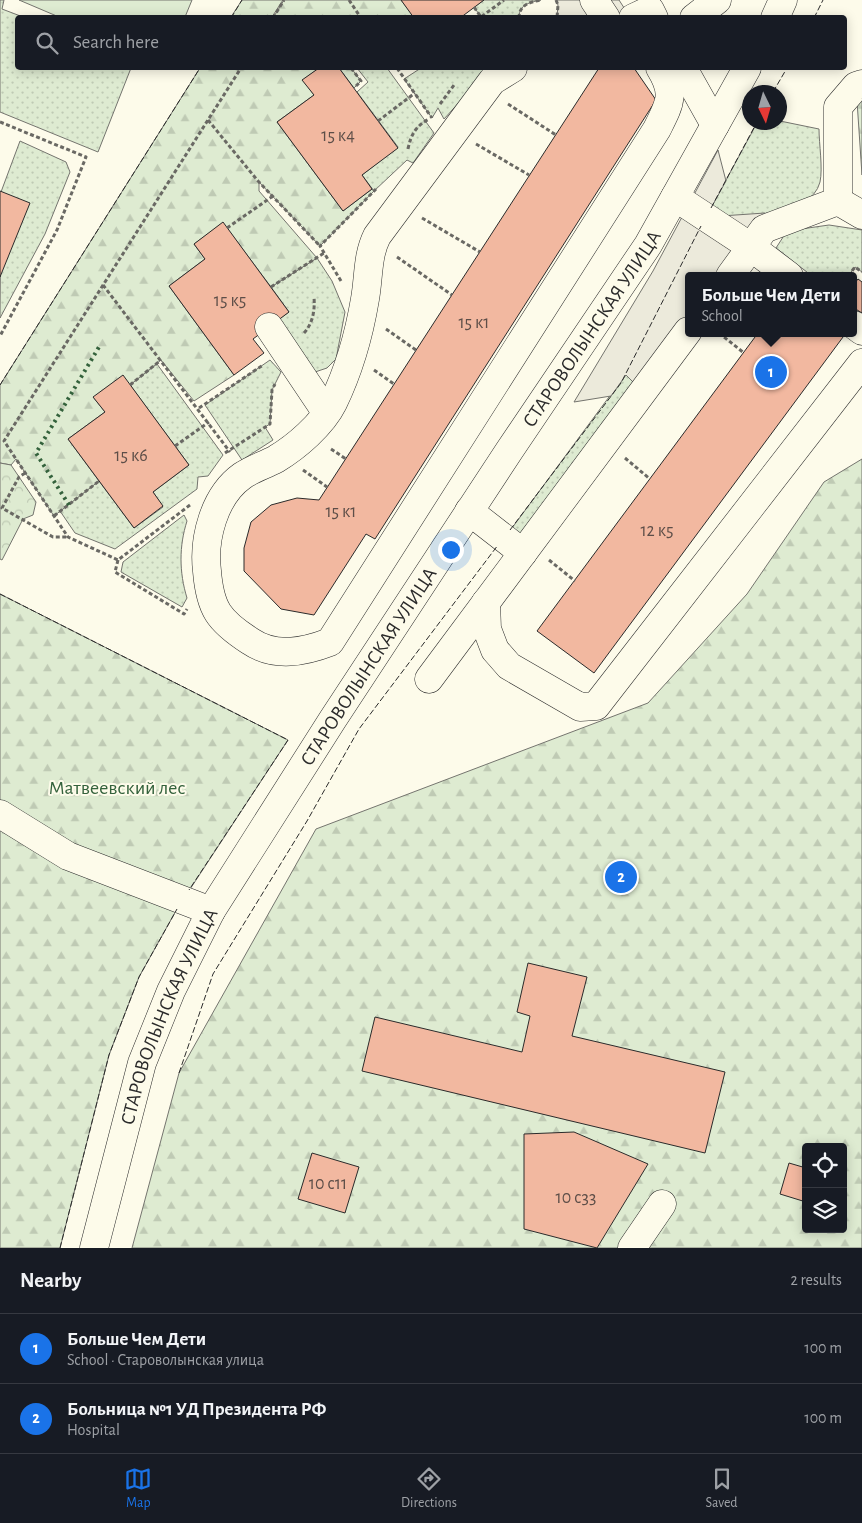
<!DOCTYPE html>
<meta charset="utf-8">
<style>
body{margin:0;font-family:"Alegreya Sans",sans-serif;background:#20242c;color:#f1f3f6}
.controls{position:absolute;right:15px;bottom:15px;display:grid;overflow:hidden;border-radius:5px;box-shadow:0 2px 12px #0003}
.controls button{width:45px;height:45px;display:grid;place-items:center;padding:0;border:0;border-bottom:1px solid #363941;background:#171b24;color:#f1f3f6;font:25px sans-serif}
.compass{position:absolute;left:742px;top:85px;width:45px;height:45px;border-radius:50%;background:#171b24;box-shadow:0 2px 12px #0003;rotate:175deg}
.you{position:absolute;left:450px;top:549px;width:18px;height:18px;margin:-12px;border:4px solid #fff;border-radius:50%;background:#1a73e8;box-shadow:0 0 0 8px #1a73e833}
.badge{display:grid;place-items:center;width:32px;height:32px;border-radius:50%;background:#1a73e8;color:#fff;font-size:16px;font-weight:700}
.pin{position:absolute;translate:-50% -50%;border:2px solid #fff;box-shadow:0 1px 5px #0006}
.popup{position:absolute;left:685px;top:272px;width:172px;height:65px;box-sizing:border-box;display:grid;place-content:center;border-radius:5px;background:#171b24;filter:drop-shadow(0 1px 4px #0005);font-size:16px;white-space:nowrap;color:#9ea1a6}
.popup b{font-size:19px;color:#f1f3f6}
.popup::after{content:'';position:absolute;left:50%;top:100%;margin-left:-10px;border:10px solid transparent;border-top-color:#171b24}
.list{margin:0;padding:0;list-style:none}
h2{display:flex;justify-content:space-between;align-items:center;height:65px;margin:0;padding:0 20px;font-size:21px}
h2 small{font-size:16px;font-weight:400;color:#9ea1a6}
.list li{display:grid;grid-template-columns:32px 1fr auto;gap:15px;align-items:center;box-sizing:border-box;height:70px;padding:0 20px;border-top:1px solid #363941}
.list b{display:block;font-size:19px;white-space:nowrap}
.list p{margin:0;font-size:16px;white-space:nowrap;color:#9ea1a6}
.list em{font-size:16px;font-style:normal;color:#9ea1a6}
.icon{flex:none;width:28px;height:28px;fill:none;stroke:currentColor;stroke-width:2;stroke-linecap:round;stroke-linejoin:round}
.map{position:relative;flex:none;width:862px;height:1248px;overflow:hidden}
.search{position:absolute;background:#171b24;box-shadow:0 2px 12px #0003;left:15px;right:15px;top:15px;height:55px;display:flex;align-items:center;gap:12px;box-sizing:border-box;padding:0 18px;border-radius:5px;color:#9ea1a6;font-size:19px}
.sheet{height:205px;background:#171b24}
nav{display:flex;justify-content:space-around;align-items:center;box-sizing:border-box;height:70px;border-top:1px solid #363941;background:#171b24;font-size:14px;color:#9ea1a6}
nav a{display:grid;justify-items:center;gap:2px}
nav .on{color:#1a73e8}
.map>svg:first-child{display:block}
.grass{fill:url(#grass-dots);stroke:#74746e}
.forest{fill:url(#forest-firs);stroke:#74746e;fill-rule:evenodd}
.park{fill:url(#park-crowns);stroke:#74746e}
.garden{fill:#deebd1;stroke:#74746e}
.parking{fill:#eceadb;stroke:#74746e}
.building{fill:#f2b8a0;stroke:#2b2b2b}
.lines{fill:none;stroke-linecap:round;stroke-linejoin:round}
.minor-casing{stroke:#2b2b2b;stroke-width:29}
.path{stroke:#6a6964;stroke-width:3;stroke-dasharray:4 2.5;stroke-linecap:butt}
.minor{stroke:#fdfbea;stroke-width:28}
.hedge{stroke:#34623c;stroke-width:4;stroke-dasharray:2.5 4;stroke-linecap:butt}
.fence{stroke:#2b2b2b;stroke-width:1;stroke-dasharray:6 2.5;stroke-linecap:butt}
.labels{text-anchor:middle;stroke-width:4;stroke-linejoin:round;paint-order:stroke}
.number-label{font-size:18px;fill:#5d4e48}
.street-label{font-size:20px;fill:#2b2b2b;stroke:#fdfbea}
.park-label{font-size:20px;fill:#34623c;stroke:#fdfbea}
</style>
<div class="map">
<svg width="862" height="1248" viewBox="0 0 862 1248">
<defs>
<pattern id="grass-dots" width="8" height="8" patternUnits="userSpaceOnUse" patternTransform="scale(1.25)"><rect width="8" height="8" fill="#deebd1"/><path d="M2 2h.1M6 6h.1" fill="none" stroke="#bfcab4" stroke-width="1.8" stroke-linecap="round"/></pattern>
<pattern id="forest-firs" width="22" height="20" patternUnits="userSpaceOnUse" patternTransform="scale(1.25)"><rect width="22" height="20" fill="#deebd1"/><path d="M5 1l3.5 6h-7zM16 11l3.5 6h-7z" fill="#bfcab4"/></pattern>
<pattern id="park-crowns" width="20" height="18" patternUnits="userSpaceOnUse" patternTransform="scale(1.25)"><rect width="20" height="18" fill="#deebd1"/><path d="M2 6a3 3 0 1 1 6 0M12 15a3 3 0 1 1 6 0" fill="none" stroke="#bfcab4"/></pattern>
</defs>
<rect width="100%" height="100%" fill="#fdfbea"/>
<path class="grass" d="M0,0H4L2,9L23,17L18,18V68H131L98,152L0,112Z
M484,0H541C531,2 519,4 519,17H481L474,7Z
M357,68H387L434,133L413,163L407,160L374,191L362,175L398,147L357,92L368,82Z
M421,68H484L487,77L473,87L444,119L438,108L432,118L404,79Z
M780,121L819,129C819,144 823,168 820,182C811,219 736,215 706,217L757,123Z
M20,141L66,162L70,172L45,234L0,318L1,192Z
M829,225L862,230V272L855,267L848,276H812L776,248L787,231Z
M317,258L332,281L345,312L336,359L327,368L315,372L279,319L289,312L271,287Z
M270,360L281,372L272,390L270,424L265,427L273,440L242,460L205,405Z
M157,364L223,455L208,476L198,477L197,489L115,549L75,533L60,511L99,481L134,528L163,507L153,492L189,465L130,385Z
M626,374L643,392L530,544L512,528Z
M184,515L187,521C179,546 179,572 187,598L182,607L121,572L123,562Z"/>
<path class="forest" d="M242,0H283L272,17H231Z
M284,0H401L414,17L273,18Z
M200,68H319L303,80L314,95L277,122L343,211L372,189L374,191L320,246L259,182V191L317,258L271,287L223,223L194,244L205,259L169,286L234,375L194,401L161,360L130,385L94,398L105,412L68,439L99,481L54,516L16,459L11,465L0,463V385Z
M339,68H351L361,81L354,88Z
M856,86L862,89V175Z
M862,459V1248H132L179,1073L316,829L648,703L747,594L824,482ZM806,1147H843V1229H806Z
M0,594L288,740L177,909L139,977L109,1055L60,1248H0Z"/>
<path class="park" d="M0,463L11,465L36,502L33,515L23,519L2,560L0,559Z"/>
<path class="garden" d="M19,0H192L185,17H59Z"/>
<path class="parking" d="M556,0H619L630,17H557L558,5Z
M718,150L726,181L706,217L765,213L770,227L730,276H688V331L643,392L626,375L611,396L574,402L653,271Z"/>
<path class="building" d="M401,0H484L460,18H414Z
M319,68H339L398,148L362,175L372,189L343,211L277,122L314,95L302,80Z
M599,68H634L656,100L375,539L366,534L314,615L281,609L244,571V548L251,522L271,505L297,498L319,500Z
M0,191L30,203L0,277Z
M223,222L289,312L253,339L264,353L234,375L169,286L205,259L194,244Z
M858,279L862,282V313L854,308V284Z
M758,333H846L594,673L537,631Z
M123,375L189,465L153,492L163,506L134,528L68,439L105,412L93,397Z
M528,963L587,977L572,1036L725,1072L705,1153L362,1071L375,1017L522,1052L530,1016L517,1012Z
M574,1132L648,1164L597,1248L524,1229V1134Z
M312,1153L359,1167L345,1213L298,1199Z
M789,1163L806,1168V1202L780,1194Z"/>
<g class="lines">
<g class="minor-casing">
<g id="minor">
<path d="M594,0L606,18"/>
<path d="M633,18L650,10L654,18"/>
<path d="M694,18L717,0"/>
<path d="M775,18L783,0"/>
<path d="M513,68L492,81L377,236C367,256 369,277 365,299C359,335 349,370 333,403C322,425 296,447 276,459C265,465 252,469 242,476C214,496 203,539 207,571C210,609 219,621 250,641C275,658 304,652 330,642L657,129C670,103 676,94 660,68"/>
<path d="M683,68L715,125"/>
<path d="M675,197L751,247L789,276"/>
<path d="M838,201L862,215"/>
<path d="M730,276L764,229L838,201V107L856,86L862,84"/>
<path d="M854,325L862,331"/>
<path d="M269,327L326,412"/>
<path d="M469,511L523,553"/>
<path d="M486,602L487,629L495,650L509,666L580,707L596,706L862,363"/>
<path d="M429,679L688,331"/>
<path d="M0,814L68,856L211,911"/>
<path id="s1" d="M94,1248L142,1063L171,991L211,911L333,719L509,451L648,245L747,68"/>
<path d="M632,1248L662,1204"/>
</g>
</g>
<path class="path" d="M349,0L361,18
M556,0L558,5L557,18
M474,7L481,17L504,0
M273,18L284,0
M519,18C519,4 531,2 541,0
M351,68L361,81L354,88
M397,68L432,118
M440,104L454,85
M508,104L556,135
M208,120L258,181L320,246
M378,121L415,93
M0,122L86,157L57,230L0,336
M476,144L529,175
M408,149C411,134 416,126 429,119
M422,218L480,252
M227,228L273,196
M397,257L452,295
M848,276L855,267L862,272
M341,281L320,246L376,189
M103,285L230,452
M271,287L324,253
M386,329L416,350
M304,333C313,323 315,310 314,297
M719,333L744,353
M374,370L394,384
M130,385L161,360
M199,408L263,365
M175,446L209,422
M331,449L346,459
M225,453L270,424L272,390L275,384
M625,458L650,479
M303,470L327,487
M25,473L19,477L2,508L53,537H68
M190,505L118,560L68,537L4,441L241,68
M54,516L99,481
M118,560L115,572L184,614L187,609
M549,560L575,581"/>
<use href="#minor" class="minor"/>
<path class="hedge" d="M69,505L36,453L99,347"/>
<path class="fence" d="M231,18L242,0
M814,18L823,0
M773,92L787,68
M711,208L757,122
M0,385L200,68
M510,530L621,383L701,226
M0,594L288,740L189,890
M179,1073L213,974L307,821L359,729L498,545
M60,1248L109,1055L139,977L177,909"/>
</g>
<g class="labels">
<g class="number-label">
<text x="338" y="141">15 к4</text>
<text x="230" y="306">15 к5</text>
<text x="474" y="328">15 к1</text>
<text x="131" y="461">15 к6</text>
<text x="341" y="517">15 к1</text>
<text x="657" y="536">12 к5</text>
<text x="328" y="1189">10 с11</text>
<text x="576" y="1203">10 с33</text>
</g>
<g class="street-label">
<text dy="7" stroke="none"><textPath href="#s1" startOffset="1054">СТАРОВОЛЫНСКАЯ УЛИЦА</textPath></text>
<text dy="7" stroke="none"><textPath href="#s1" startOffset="649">СТАРОВОЛЫНСКАЯ УЛИЦА</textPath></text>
<text dy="7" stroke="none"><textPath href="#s1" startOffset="244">СТАРОВОЛЫНСКАЯ УЛИЦА</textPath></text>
</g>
<g class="park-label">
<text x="117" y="794">Матвеевский лес</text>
</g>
</g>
</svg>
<div class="controls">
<button><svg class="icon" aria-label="locate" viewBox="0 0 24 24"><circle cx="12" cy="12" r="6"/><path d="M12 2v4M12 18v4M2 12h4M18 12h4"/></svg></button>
<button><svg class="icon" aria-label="layers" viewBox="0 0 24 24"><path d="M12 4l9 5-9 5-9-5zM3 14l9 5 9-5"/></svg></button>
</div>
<svg class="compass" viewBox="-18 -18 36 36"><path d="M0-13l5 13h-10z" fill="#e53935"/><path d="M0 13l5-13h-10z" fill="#9ea1a6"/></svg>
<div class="you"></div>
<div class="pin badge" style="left:771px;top:372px">1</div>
<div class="popup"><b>Больше Чем Дети</b>School</div>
<div class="pin badge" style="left:621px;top:877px">2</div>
<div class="search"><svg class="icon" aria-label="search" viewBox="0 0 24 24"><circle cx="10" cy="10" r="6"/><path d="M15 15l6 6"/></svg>Search here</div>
</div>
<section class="sheet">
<h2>Nearby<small>2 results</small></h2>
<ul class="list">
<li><span class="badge">1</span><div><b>Больше Чем Дети</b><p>School · Староволынская улица</p></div><em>100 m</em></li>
<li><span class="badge">2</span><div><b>Больница №1 УД Президента РФ</b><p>Hospital</p></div><em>100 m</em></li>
</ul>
</section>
<nav>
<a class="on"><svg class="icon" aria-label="map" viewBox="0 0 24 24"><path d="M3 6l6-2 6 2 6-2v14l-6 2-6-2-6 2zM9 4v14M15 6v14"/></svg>Map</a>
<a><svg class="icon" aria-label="directions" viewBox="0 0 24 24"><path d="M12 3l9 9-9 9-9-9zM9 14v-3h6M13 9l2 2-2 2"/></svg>Directions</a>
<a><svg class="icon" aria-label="saved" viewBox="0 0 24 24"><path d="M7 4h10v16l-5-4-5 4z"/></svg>Saved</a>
</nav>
